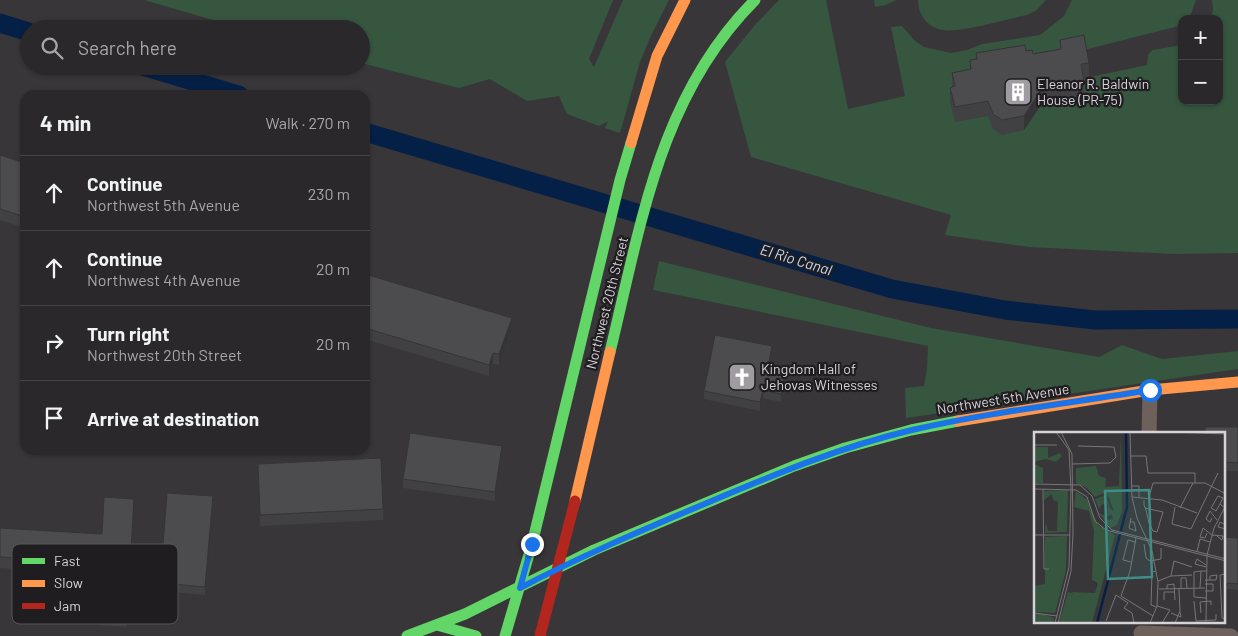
<!DOCTYPE html>
<meta charset="utf-8">
<style>
body{margin:0;font-family:Barlow,sans-serif;background:#323033;color:#f1f3f6}
.controls{position:absolute;right:15px;top:15px;display:grid;overflow:hidden;border-radius:10px;box-shadow:0 1px 4px #0004}
.controls button{width:45px;height:45px;display:grid;place-items:center;padding:0;border:0;border-bottom:1px solid #464447;background:#2a282b;color:#f1f3f6;font:25px sans-serif}
.stop{position:absolute;width:15px;height:15px;margin:-11px;border:4px solid #1a73e8;border-radius:50%;background:#fff}
.stop.end{background:#1a73e8;border-color:#fff;box-shadow:0 1px 5px #0008}
.list{margin:0;padding:0;list-style:none}
h2{display:flex;justify-content:space-between;align-items:center;height:65px;margin:0;padding:0 20px;font-size:21px}
h2 small{font-size:16px;font-weight:400;color:#a5a6a9}
.list li{display:grid;grid-template-columns:32px 1fr auto;gap:15px;align-items:center;box-sizing:border-box;height:75px;padding:0 20px;border-top:1px solid #464447}
.list b{display:block;font-size:19px;white-space:nowrap}
.list p{margin:0;font-size:16px;white-space:nowrap;color:#a5a6a9}
.list em{font-size:16px;font-style:normal;color:#a5a6a9}
.icon{flex:none;width:28px;height:28px;fill:none;stroke:currentColor;stroke-width:2;stroke-linecap:round;stroke-linejoin:round}
.map{position:relative;flex:none;width:1238px;height:636px;overflow:hidden}
.search{position:absolute;background:#2a282b;box-shadow:0 1px 4px #0004;left:20px;top:20px;width:350px;height:55px;display:flex;align-items:center;gap:12px;box-sizing:border-box;padding:0 18px;border-radius:28px;color:#a5a6a9;font-size:19px}
.panel{position:absolute;background:#2a282b;box-shadow:0 1px 4px #0004;left:20px;top:90px;width:350px;height:365px;border-radius:15px}
.map>svg:first-child{display:block}
.green{fill:#36563f}
.lines{fill:none;stroke-linecap:round;stroke-linejoin:round}
.canal{stroke:#052046;stroke-width:19}
.street{stroke:#6e615b;stroke-width:15}
.fast{stroke:#63d668;stroke-width:11}
.slow{stroke:#ff974d;stroke-width:11}
.jam{stroke:#b3261e;stroke-width:11}
.wall{fill:#414043}
.shaded-wall{fill:#353437}
.building{fill:#4c4b4e;stroke:#353437}
.route{stroke:#1a73e8;stroke-width:6}
.labels{text-anchor:middle;stroke-width:4.5;stroke-linejoin:round;paint-order:stroke}
.poi-label{font-size:14px;fill:#d5d3d7;stroke:#1f1d20;text-anchor:start}
.street-label{font-size:14px;fill:#d5d3d7;stroke:#1f1d20}
.water-label{font-size:15px;font-style:italic;fill:#c4daf7;stroke:#1f1d20}
.inset-river{fill:none;stroke:#052046;stroke-width:2.5}
.inset-road{fill:none;stroke:#777578;stroke-width:1}
.view{fill:#408d88;fill-opacity:0.15;stroke:#408d88;stroke-width:2.5}
.inset-edge{fill:none;stroke:#d5d3d7;stroke-width:2.5}
.key{fill:#1f1d20;stroke:#565457;stroke-width:1}
.key-label{font-size:14px;fill:#d5d3d7}
</style>
<div class="map">
<svg width="1238" height="636" viewBox="0 0 1238 636">
<rect width="100%" height="100%" fill="#383639"/>
<path class="green" d="M144,0H613L589,59L594,67L623,0H669L650,38L640,62L620,133L605,128L608,121L599,126L567,114L559,96L527,101L490,79L459,88L361,63V29H256L248,25L220,22Z
M779,0H826L848,109L905,96L891,27L902,26L915,41L924,47L951,53L967,50L982,44L1040,35L1064,16L1072,0H1196L1189,19H1182V25L1179,26L1084,50L1035,106L1081,79L1147,65L1148,55L1152,50L1182,45V101H1219V19H1211L1213,9L1212,0H1238V253L1174,254L1029,247L945,235L951,215L751,157L725,62L755,25Z
M874,0H896L886,5L875,7Z
M918,0H1046L1037,10L1027,15C1007,19 961,33 943,30C928,28 918,15 918,0Z
M659,261L931,328L1099,357L1122,345L1162,359L1238,351V369L906,418L905,388L924,386L927,369L928,346L653,290Z"/>
<g class="lines">
<path class="canal" d="M0,23L29,32
M142,66L239,95
M365,132L892,289L1005,310L1095,320L1238,319"/>
<path class="street" d="M1149,434L1150,390
M1141,633L1231,636"/>
<path class="fast" d="M610,352C641,225 659,96 755,0
M437,625L476,636
M407,636L465,614L594,550L794,466L845,448L911,430L958,421
M505,636L532,544L620,180L631,143"/>
<path class="slow" d="M631,143L657,56L685,0
M958,421L1150,390L1238,382
M575,501L610,352"/>
<path class="jam" d="M540,636L575,501"/>
</g>
<path class="wall" d="M1060,40L1089,63V78L1084,79V97L1041,105L1024,130L1002,135L993,129L988,116L955,122L950,102V88L952,87V73L970,69V60L976,59V53L1026,51L1033,54L1060,49Z
M0,155L25,163V228L0,220Z
M365,274L512,329L499,365L493,364L489,376L365,339Z
M772,355L769,367L785,379L781,402L763,398L760,411L704,399V391Z
M1238,427V471H1224V434Z
M502,454L495,501L403,488V479Z
M258,464L383,509V520L260,526Z
M213,505L205,595L160,591V583Z
M134,510L127,627L98,625L100,574L0,568V528L102,534Z
M1224,537L1238,538V590L1227,589V591H1224Z"/>
<path class="shaded-wall" d="M1041,90V105L1024,130V116Z
M512,318V329L499,365V354Z
M772,346V355L768,375V367Z
M493,353V364L489,376V365Z
M785,370V379L781,402V394Z
M763,390V398L760,411V402Z
M502,446V454L495,501V492Z
M213,496V505L205,595V587Z
M134,499V510L127,627V616Z"/>
<path class="building" d="M1084,35L1089,63L1081,64L1084,82L1041,90L1024,116L1002,120L993,114L988,101L955,107L950,88L955,86L952,73L971,69L970,60L977,59L976,53L1025,45L1026,51L1032,50L1033,54L1061,49L1060,40Z
M0,155L25,163V217L0,209Z
M365,274L512,318L499,354L493,353L489,365L365,328Z
M715,335L772,346L768,367L785,370L781,394L763,390L760,402L704,391Z
M1205,427H1238V463L1224,462V434H1205Z
M410,433L502,446L495,492L403,479Z
M381,458L383,509L260,515L258,464Z
M167,493L213,496L205,587L160,583Z
M104,497L134,499L127,616L98,614L101,563L0,557V528L102,534Z
M1224,537L1238,538V584L1227,583V585H1224Z"/>
<g class="lines">
<path class="route" d="M532,544L520,588C579,557 640,531 702,505C771,476 839,447 912,430C990,412 1071,403 1150,390"/>
</g>
<defs>
<g id="building-square" transform="scale(1.4375)"><rect x="-9" y="-9" width="18" height="18" rx="4" fill="#9e9ca0" stroke="#1f1d20"/><path d="M-4-6H4V6H1V3H-1V6H-4ZM-2.5-4.3h1.7v1.8h-1.7ZM.8-4.3h1.7v1.8H.8ZM-2.5-1h1.7V.8h-1.7ZM.8-1h1.7V.8H.8Z" fill="#fff"/></g>
<g id="church-square" transform="scale(1.4375)"><rect x="-9" y="-9" width="18" height="18" rx="4" fill="#9e9ca0" stroke="#1f1d20"/><path d="M-1.2-6h2.4v3.5h3.3v2.4h-3.3V6h-2.4V-.1h-3.3v-2.4h3.3Z" fill="#fff"/></g>
</defs>
<g fill-rule="evenodd">
<use href="#building-square" x="1018" y="92"/>
<use href="#church-square" x="742" y="377"/>
</g>
<g class="labels">
<g class="poi-label">
<text x="1037" y="89">Eleanor R. Baldwin<tspan x="1037" dy="16">House (PR-75)</tspan></text>
<text x="761" y="374">Kingdom Hall of<tspan x="761" dy="16">Jehovas Witnesses</tspan></text>
</g>
<g class="street-label">
<text transform="translate(607 303) rotate(-76)" y="5">Northwest 20th Street</text>
<text transform="translate(1003 399) rotate(-9)" y="5">Northwest 5th Avenue</text>
</g>
<g class="water-label">
<text transform="translate(796 260) rotate(17)" y="5">El Rio Canal</text>
</g>
</g>
<g transform="translate(1034 432)">
<rect width="191" height="191" fill="#383639"/>
<path d="M87,0L88,80L83,93L76,96L65,81L72,84V88L79,87L78,83L73,84L74,73L68,72L65,77L61,67L72,63L76,77L80,79L75,66L70,61L61,65L53,56L42,51V36L62,34L65,44L72,46L71,55L85,54ZM0,15H14V26L26,21L28,24L22,30L12,27L0,30ZM0,32L9,36V51H0ZM34,58L33,100L11,101L12,90L14,99H23L24,70L19,68L18,62L10,68V59ZM42,59L53,68L64,93L81,103L58,191H25L34,160L40,162L37,160L61,161L64,151L58,148L60,99L55,79L40,75ZM33,104L32,138L21,181L0,180V154L11,152V105ZM6,181L20,186L19,191H0V182Z" fill="#36563f"/>
<path class="inset-river" d="M63,191L93,75L92,0"/>
<path class="inset-road" d="M96,0L98,65L103,86L118,119L124,150L123,174L116,191M138,0L192,2M0,13H23M96,24H112L114,41H161V51M38,32L76,31L82,25L80,15L44,14M0,52L46,53L58,64L66,86L78,98L192,127M97,54H105V65M0,57L42,58L53,65L61,89L72,98L192,129M9,57L10,137H15M98,65L128,68L163,81M115,65L119,51H171L192,62M110,68V73L112,78L115,91L119,99L123,100L129,80L111,76M186,72L182,79L177,76L184,64L189,66L186,72L190,75M141,75L138,92L157,97L184,41M146,76L159,51M178,86L176,90L172,87L176,79L183,88M96,90H100L102,99L95,96L97,86M192,93L186,90L184,95L192,97M173,101L171,106L166,105L169,96L178,103M0,103H36M178,103L189,104L188,108L183,104M102,106L96,139L87,164L119,184M110,112L112,126L116,129L127,127V116M163,120L166,107L176,110M97,130L89,128L94,108L101,110M172,135L161,132L163,127L172,133M167,139L160,140V165L172,166M192,142L186,143L188,186L192,187M137,144L158,143M171,148H182L183,143L176,144V148M124,149L137,144L140,129L158,135M171,152H179V159H171M166,156L167,139H172M125,157L171,156M133,157V153L140,152L141,168M147,157V146H152L153,156M130,168V160H141M160,169L162,189L182,188V182M123,174L136,178L128,191M122,175L117,173L118,140L122,139M0,181L23,184M137,181L147,185L146,180M167,181L166,170L177,169V173M72,189L82,163L94,171L90,176L98,181L100,191M21,191L35,135L37,57L35,18L22,0M24,191L37,139L39,101L38,22L27,0M141,191L146,179L145,157M172,191L173,123L180,96L192,73"/>
<path class="view" d="M115,58L118,145L74,147L71,59Z"/>
<rect width="191" height="191" class="inset-edge"/>
</g>
<rect x="12" y="544" width="166" height="80" rx="8" class="key"/>
<rect x="22" y="558" width="23" height="6" fill="#63d668"/>
<rect x="22" y="580" width="23" height="7" fill="#ff974d"/>
<rect x="22" y="603" width="23" height="6" fill="#b3261e"/>
<g class="key-label">
<text x="54" y="566">Fast</text>
<text x="54" y="588">Slow</text>
<text x="54" y="611">Jam</text>
</g>
</svg>
<div class="controls">
<button>+</button>
<button>−</button>
</div>
<div class="stop" style="left:1150px;top:390px"></div>
<div class="stop end" style="left:532px;top:544px"></div>
<div class="search"><svg class="icon" aria-label="search" viewBox="0 0 24 24"><circle cx="10" cy="10" r="6"/><path d="M15 15l6 6"/></svg>Search here</div>
<section class="panel">
<h2>4 min<small>Walk · 270 m</small></h2>
<ul class="list">
<li><svg class="icon" aria-label="ahead" viewBox="0 0 24 24"><path d="M12 20V5M6 11l6-6 6 6"/></svg><div><b>Continue</b><p>Northwest 5th Avenue</p></div><em>230 m</em></li>
<li><svg class="icon" aria-label="ahead" viewBox="0 0 24 24"><path d="M12 20V5M6 11l6-6 6 6"/></svg><div><b>Continue</b><p>Northwest 4th Avenue</p></div><em>20 m</em></li>
<li><svg class="icon" aria-label="right" viewBox="0 0 24 24"><path d="M7 20v-9h11M14 6l5 5-5 5"/></svg><div><b>Turn right</b><p>Northwest 20th Street</p></div><em>20 m</em></li>
<li><svg class="icon" aria-label="arrive" viewBox="0 0 24 24"><path d="M6 21V4h12l-3 4 3 4H6"/></svg><div><b>Arrive at destination</b></div></li>
</ul>
</section>
</div>
